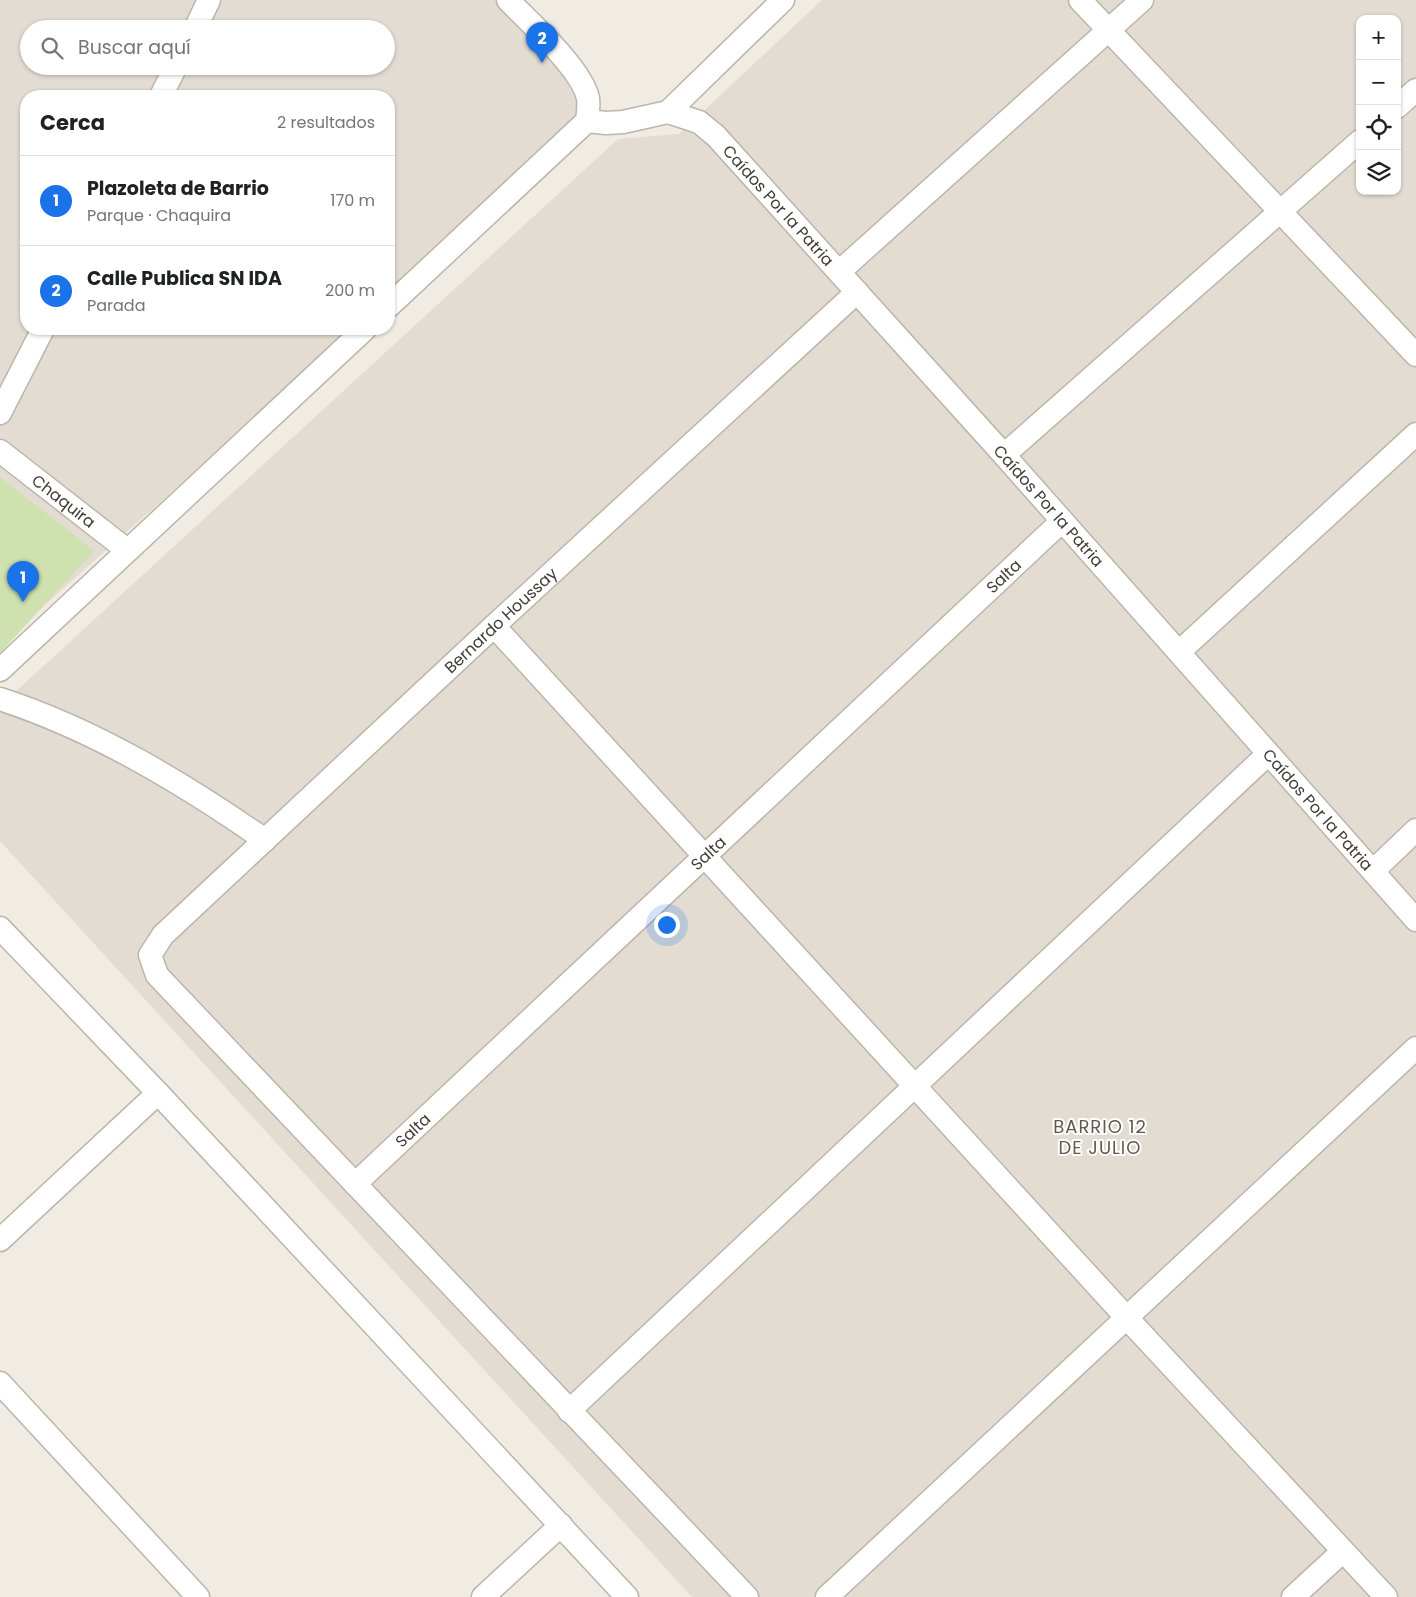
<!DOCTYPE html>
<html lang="es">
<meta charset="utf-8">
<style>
body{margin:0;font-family:Poppins,sans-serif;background:#f6f6f6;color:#202124}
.controls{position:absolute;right:15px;top:15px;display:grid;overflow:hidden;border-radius:10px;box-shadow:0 1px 4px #0004}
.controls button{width:45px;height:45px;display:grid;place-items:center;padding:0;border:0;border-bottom:1px solid #e0e0e0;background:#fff;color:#202124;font:25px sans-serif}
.you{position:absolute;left:666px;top:924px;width:18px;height:18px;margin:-12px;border:4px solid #fff;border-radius:50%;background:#1a73e8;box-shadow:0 0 0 8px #1a73e833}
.badge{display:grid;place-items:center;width:32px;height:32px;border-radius:50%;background:#1a73e8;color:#fff;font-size:16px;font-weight:700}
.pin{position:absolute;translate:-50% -41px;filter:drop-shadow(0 1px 2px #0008)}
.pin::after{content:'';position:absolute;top:26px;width:18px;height:15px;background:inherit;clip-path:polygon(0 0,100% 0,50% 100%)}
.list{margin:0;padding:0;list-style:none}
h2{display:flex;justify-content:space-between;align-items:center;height:65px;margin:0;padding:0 20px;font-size:21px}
h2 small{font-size:16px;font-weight:400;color:#757577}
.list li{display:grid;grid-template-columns:32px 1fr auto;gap:15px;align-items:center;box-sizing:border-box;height:90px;padding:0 20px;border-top:1px solid #e0e0e0}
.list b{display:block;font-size:19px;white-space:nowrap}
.list p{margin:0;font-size:16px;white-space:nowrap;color:#757577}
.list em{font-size:16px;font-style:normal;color:#757577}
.icon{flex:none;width:28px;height:28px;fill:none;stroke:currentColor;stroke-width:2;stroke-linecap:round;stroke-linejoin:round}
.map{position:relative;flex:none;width:1416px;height:1597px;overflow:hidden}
.search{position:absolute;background:#fff;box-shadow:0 1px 4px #0004;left:20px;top:20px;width:375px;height:55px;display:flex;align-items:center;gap:12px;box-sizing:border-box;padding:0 18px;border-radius:28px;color:#757577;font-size:19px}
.panel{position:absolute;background:#fff;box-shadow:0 1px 4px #0004;left:20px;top:90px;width:375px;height:245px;border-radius:20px}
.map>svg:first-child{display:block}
.residential{fill:#e3dcd2;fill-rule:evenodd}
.green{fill:#cee1af}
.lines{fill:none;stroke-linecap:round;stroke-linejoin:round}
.minor-casing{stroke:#bdb5aa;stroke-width:25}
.minor{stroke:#fff;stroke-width:22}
.labels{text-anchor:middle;stroke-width:4;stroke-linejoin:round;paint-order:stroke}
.street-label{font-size:16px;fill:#413b34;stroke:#fff}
.neighbourhood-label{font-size:18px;letter-spacing:1px;fill:#63584c;stroke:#fff}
</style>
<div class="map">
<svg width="1416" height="1597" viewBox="0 0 1416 1597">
<rect width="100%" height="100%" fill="#f0ebe3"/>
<path class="residential" d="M0,0H523L587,121L389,298V96H26V329H354L0,645ZM29,29H386V66H29Z
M822,0H1416V1597H692L0,841V706L618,139L679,134ZM1360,19H1397V191H1360Z"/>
<path class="green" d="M0,477L94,551L0,653Z"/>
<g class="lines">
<g class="minor-casing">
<g id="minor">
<path d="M1080,0L1416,355"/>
<path d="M195,29L209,0"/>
<path d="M161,96L176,66"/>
<path d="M1397,107L1416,90"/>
<path id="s1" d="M668,112L699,122L716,136L1004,455L1416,920"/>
<path d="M587,121L606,123L623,122L668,112L783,0"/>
<path d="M840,271L1142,0"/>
<path d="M389,306L587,121C588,114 589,106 588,98C581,68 530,23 508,0"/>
<path d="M0,413L43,329"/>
<path id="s2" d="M0,451L127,550"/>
<path d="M1004,455L1360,141"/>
<path d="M494,626L1126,1317L1386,1597"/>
<path d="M1179,652L1416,434"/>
<path d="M0,670L365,329"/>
<path d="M0,699C95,730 183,783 265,840"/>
<path d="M1373,871L1416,830"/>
<path d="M0,928L158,1093L627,1597"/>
<path id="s3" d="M355,1184L1061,522"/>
<path d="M0,1240L158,1093"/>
<path d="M0,1383L198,1597"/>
<path d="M569,1411L1268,754"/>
<path d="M483,1597L561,1525"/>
<path id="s4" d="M747,1597L157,975L150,955L163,935L494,626L857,292"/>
<path d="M827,1597L1416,1048"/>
<path d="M1293,1597L1342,1552"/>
</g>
</g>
<use href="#minor" class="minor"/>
</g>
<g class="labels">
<g class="street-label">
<text dy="6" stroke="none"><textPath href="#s1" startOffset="148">Caídos Por la Patria</textPath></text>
<text dy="6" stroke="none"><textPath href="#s2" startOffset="81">Chaquira</textPath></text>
<text dy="6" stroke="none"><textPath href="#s1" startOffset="552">Caídos Por la Patria</textPath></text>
<text dy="6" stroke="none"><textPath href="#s3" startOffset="889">Salta</textPath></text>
<text dy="6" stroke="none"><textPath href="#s4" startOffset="1364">Bernardo Houssay</textPath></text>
<text dy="6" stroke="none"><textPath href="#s1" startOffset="958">Caídos Por la Patria</textPath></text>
<text dy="6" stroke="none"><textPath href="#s3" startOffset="484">Salta</textPath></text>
<text dy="6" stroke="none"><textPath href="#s3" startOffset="79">Salta</textPath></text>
</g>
<g class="neighbourhood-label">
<text x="1100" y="1133">BARRIO 12<tspan x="1100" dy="21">DE JULIO</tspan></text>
</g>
</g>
</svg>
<div class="controls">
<button>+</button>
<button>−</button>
<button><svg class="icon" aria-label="locate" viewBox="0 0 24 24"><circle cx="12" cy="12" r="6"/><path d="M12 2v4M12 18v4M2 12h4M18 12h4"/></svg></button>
<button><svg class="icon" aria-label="layers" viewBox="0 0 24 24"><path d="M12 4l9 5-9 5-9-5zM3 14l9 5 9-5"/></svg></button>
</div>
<div class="you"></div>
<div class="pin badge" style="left:23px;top:602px">1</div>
<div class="pin badge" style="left:542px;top:63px">2</div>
<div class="search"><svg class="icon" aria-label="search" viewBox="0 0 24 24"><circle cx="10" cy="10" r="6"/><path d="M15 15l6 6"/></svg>Buscar aquí</div>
<section class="panel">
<h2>Cerca<small>2 resultados</small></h2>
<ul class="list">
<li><span class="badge">1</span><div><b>Plazoleta de Barrio</b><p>Parque · Chaquira</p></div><em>170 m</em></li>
<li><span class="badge">2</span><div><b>Calle Publica SN IDA</b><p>Parada</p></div><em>200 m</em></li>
</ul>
</section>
</div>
